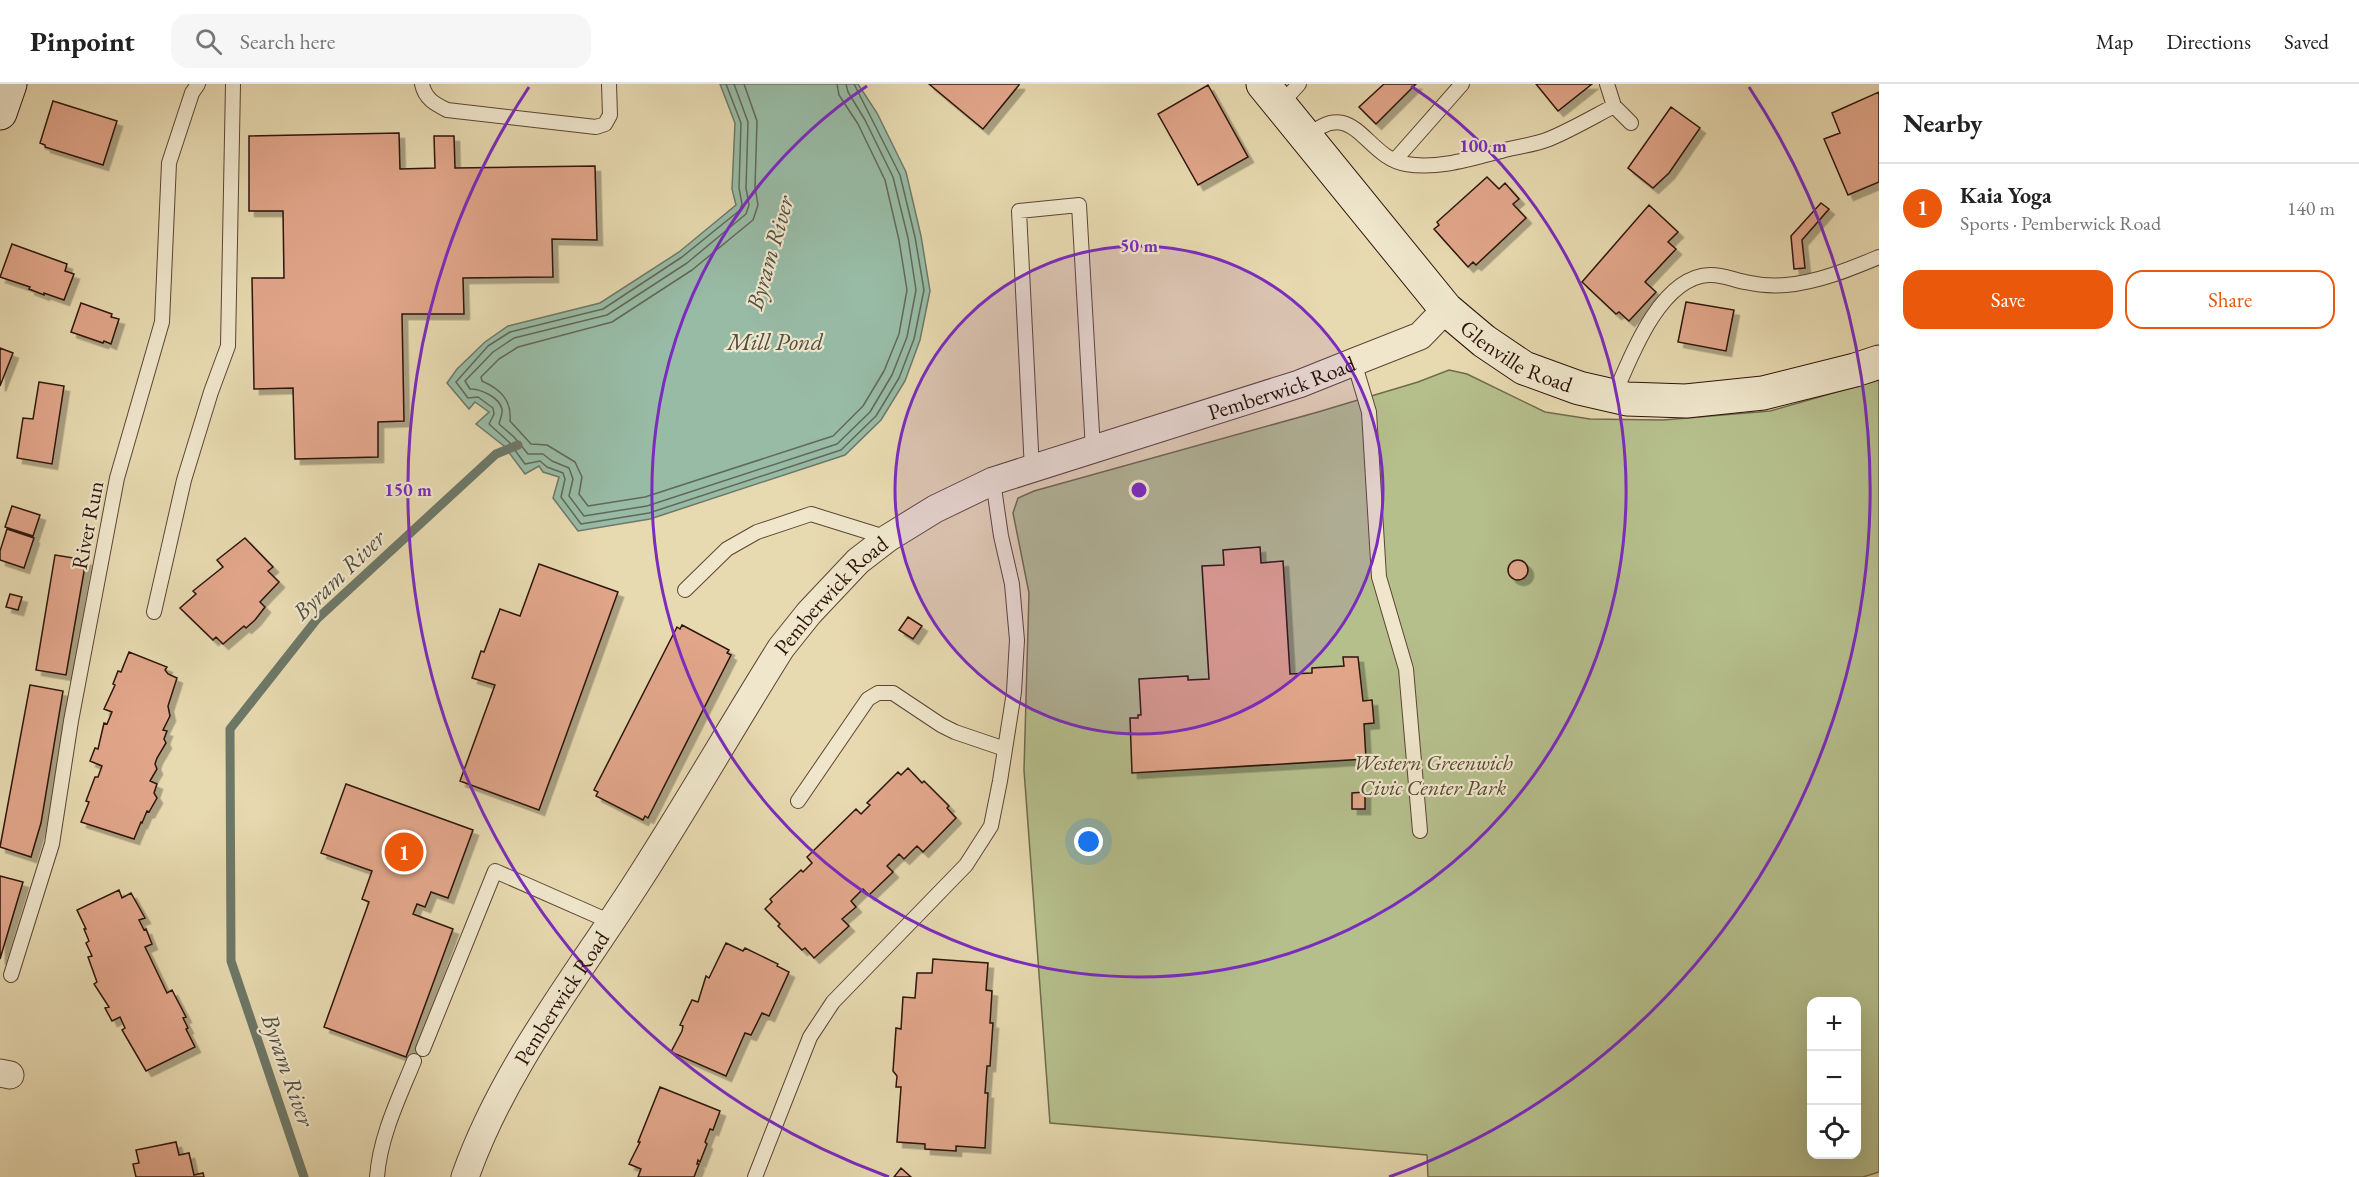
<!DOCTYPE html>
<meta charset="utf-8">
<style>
body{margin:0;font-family:"EB Garamond",serif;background:#f6f6f6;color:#222}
.controls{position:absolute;right:18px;bottom:18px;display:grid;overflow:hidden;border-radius:12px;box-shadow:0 6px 24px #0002}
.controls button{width:54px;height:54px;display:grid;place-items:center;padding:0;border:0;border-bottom:2px solid #e0e0e0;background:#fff;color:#222;font:30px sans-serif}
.you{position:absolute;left:1089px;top:758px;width:21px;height:21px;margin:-15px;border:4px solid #fff;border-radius:50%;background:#1a73e8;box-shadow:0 0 0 9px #1a73e833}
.badge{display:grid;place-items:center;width:39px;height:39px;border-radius:50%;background:#ea580c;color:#fff;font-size:20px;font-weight:700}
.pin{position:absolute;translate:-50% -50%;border:3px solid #fff;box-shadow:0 2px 6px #0006}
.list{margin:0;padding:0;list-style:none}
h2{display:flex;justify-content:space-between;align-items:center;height:78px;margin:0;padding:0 24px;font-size:26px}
h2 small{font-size:20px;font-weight:400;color:#767676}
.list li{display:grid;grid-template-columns:39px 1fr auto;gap:18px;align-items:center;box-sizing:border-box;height:90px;padding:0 24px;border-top:2px solid #e0e0e0}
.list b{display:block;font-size:22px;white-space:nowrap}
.list p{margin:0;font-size:20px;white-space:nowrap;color:#767676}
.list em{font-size:20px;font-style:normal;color:#767676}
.actions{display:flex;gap:12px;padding:18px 24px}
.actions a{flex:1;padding:14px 0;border:2px solid #ea580c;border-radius:18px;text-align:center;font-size:21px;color:#ea580c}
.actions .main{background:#ea580c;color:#fff}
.icon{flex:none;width:33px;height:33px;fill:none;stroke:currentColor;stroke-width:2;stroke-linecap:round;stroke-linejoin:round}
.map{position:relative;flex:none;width:1879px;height:1093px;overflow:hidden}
header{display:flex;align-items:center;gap:36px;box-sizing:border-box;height:84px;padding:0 30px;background:#fff;border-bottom:2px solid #e0e0e0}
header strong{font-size:28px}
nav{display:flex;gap:33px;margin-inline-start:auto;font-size:21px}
.search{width:420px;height:54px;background:#f6f6f6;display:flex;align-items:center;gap:15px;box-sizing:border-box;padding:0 21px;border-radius:18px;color:#767676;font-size:22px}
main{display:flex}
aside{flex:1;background:#fff}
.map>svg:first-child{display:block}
.green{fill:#b5bf8c;stroke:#716a4b;stroke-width:1.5;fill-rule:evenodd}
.water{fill:#98bba6;stroke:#6d7868;stroke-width:1.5}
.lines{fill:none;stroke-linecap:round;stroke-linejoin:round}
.shore{stroke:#626858;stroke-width:1.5}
.stream{stroke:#6d7868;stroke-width:9}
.building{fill:#e1a68a;stroke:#2d140a;stroke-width:1.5;filter:url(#shadow)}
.lane-casing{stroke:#5c4534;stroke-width:16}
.street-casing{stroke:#5c4534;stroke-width:29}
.secondary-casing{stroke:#2d140a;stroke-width:35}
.lane{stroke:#efe6cc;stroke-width:14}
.street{stroke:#efe6cc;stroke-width:27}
.secondary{stroke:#efe6cc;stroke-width:33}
.ring{fill:none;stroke:#7b2cbf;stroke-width:3}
.labels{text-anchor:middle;stroke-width:4.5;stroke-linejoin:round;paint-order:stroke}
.street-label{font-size:22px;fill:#2d140a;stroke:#efe6cc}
.park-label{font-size:22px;font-style:italic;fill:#564731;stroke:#efe6cc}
.water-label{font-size:24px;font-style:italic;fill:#524e41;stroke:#efe6cc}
.centre{fill:#7b2cbf;stroke:#efe6cc;stroke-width:3}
.ring-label{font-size:18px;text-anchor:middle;font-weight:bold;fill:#7b2cbf;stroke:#efe6cc;stroke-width:4.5;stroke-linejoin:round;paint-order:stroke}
</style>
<header>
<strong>Pinpoint</strong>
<div class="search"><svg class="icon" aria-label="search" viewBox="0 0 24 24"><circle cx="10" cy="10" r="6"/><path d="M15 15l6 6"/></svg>Search here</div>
<nav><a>Map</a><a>Directions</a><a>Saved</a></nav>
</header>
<main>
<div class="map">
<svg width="1879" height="1093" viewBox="0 0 1879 1093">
<defs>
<filter id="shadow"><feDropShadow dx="5.5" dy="5.5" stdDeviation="0" flood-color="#0004"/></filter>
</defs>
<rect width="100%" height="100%" fill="#e7d9b0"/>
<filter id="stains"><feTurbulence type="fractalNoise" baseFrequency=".00333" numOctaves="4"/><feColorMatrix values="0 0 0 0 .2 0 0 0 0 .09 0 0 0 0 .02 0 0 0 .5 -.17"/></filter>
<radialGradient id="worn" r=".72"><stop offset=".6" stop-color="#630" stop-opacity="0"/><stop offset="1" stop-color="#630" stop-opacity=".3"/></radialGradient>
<path class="green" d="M1449,286L1467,290L1545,328L1590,335L1663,336L1770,327L1879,296V1088L1863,1093H1428L1427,1071L1050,1039L1024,686L1029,509L1013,429L1018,414L1034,407L1318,328L1418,298ZM1812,918H1856V1070H1812Z"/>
<path class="water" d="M720,0H858L877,29L906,88L921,152L930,207L920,256L905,297L881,336L845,371L650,435L578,447L553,414L559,393L543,388L539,382L525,390L504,362L476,340L489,328L475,318L469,325L447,299L457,285L485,258L508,242L600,219L679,168L736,121L732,105L735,39Z"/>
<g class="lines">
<path class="shore" d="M726,0L741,39L739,104L742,120L740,126L682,173L603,225L510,248L488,262L456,298L468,314L478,313L493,324L494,330L489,340L509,358L525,380L540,377L547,383L563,389L565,395L561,413L581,440L649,429L841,366L876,332L899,294L914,255L924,206L915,153L900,91L854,0
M734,0L748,38L746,104L749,121L746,130L687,179L607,231L514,254L493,268L465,297L470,305C481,305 499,313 502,325C503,330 500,335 499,340L514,353L528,370H543L552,377L569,384L573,395L569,412L584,432L647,422L837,360L870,328L892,291L907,253L916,206L908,154L893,93L865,36L848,8L846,0
M744,0L757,37L755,103L758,121L753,136L692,186L612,238L518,263L499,275L481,293L482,297C500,305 512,316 510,337L531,360L547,361L575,378L582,393L579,410L588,422L645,413L833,352L863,322L884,287L899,250L907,206L899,156L885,96L858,40L839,11L837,0"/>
<path class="stream" d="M304,1093L231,877L230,645L317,535L496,370L518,361"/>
</g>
<path class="building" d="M929,0H1019V1L983,45Z
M1384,0H1416L1376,40L1359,23Z
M1536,0H1592L1558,27Z
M1208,1L1248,73L1198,101L1158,30Z
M1879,8V98L1848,111L1824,55L1840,49L1832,29Z
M53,17L117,37L103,81L45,63V61L40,59Z
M1671,23L1700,44L1669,89L1653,104L1628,84Z
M399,49L400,85L435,84L434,52H454L455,84L595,82L597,156L552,155L553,193L463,194L464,230H402L404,337L378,338V373L295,375L293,304L254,305L252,194H284L283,127H249V52Z
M1487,93L1499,105L1505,99L1519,115L1513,120L1526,134L1476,181L1473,178L1468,183L1434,145L1439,141L1437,138Z
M1821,119L1829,125L1802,156L1805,184L1794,185L1791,152Z
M1649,121L1678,148L1668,158L1676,165L1645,198L1656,208L1629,237L1619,228L1616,230L1582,198Z
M12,160L67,180L65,187L74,190L64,216L44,209V211L29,205L30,203L0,193Z
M1686,218L1734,226L1726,267L1678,258Z
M81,219L112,230L111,233L119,235L111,260L104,257L103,259L71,248Z
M0,264L13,269L0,302Z
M39,298L64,302L52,380L17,374L23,334L33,335Z
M12,422L40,431L33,452L5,443Z
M7,445L34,454L24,484L0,476V467Z
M245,454L273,483L268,487L279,498L260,518L265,523L255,536L246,544L244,542L223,560L216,553L213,556L180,524L196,510L193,507L223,483L217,476Z
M1260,463L1261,479L1283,477L1290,590L1312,589V584L1344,582L1343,573H1358L1363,617L1372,616L1374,639L1364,640L1366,675L1132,689L1130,634H1138V631H1141L1139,595L1188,592V596L1209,595L1202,482L1224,481L1223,466Z
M55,471L86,476L66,591L36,586Z
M1508 486a10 10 0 1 1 20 0a10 10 0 1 1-20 0Z
M539,480L618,508L539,726L460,697L495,601L472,594L481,567L484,568L500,525L520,532Z
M10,510L22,513L18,526L6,523Z
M908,533L922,542L913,555L899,546Z
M682,541L729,566L727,569L731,571L648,734L645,732L643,736L596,712L598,708L594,706L677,543L680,545Z
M129,568L167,583L165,586L168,590L177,594L168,622L170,632L163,646L167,647L164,655L166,659L157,674L155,680L157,685L150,697L157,700L154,709L157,714L149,728L147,727L142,739L141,738L134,755L81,738L89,718L86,717L95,693H98L102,682L90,677L95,664L98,665L104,639L107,640L112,628L104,625L115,601L113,600L118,587L121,588Z
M30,601L63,607L41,739L31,773L0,763Z
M908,684L922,699L924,697L949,722L947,724L956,734L923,768L917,762L904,775L899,770L887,782L893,788L869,811L863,805L851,817L856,823L842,835L849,842L814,874L805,864L802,866L778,842L780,840L765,825L772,818L770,815L801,786L803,788L812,779L807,773L856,725L861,730L870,721L867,719L898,688L901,691Z
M346,700L473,746L448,814L431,808L425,823L417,820L413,830L453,845L406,973L324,943L369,818L362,815L372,787L321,769Z
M1365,708V725H1352V709Z
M0,792L23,798L0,875Z
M119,806L122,814L131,809L145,834L139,836L144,846L146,845L152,860L145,863L167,909L172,906L186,933L183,934L188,944L186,945L195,963L146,987L122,946L125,944L120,933L112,937L105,924L109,923L94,900L97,898L88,873L92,872L86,859L89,857L84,845H86L77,826Z
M726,859L743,867L745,864L778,880L777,882L789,888L769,932L762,929L751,951L745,949L726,992L671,968L682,947L683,942L680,941L692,916L698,918L706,892L709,894Z
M933,875L988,879L986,906L992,907L990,939H993L990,982H987L985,1009H988L985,1064L956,1062V1067L925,1065V1060L897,1058L901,1003H896L897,992L893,987L896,944L901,945L903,913L915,914L917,889H932Z
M660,1003L720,1027L713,1046L710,1045L705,1058L707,1060L700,1078L698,1076L697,1080H699L694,1093H638L641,1085L629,1080L640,1058H638Z
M176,1058L179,1071L189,1069L194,1091L203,1089L204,1093H136L133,1080L139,1079L136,1066Z
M901,1084L911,1093H894Z"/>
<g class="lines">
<g class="lane-casing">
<path id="lane" d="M422,0C425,15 435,20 447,26L596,43L605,40L610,31L609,0
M1280,21L1299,0
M1614,22L1631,39
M1306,54C1354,9 1365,74 1406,80C1440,86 1476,73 1509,65C1522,62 1537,60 1549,55C1571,46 1593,33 1614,22L1607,0
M1395,76L1462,0
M1354,278L1369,328L1379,493L1406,585L1420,747
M1614,312C1630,274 1660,193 1709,191C1722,190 1733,196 1745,198C1758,201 1773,202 1786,201C1819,198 1850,185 1879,173
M1032,386L1019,127L1079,121L1093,366
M685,506L727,465L757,448L811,430L888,454
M154,528L184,396L211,308L228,262L233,0
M798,717L868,615L878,609H893L941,641L955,648L1005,665
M11,891L52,760L71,637L117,394L162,238L169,79L192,9L198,0
M423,965L495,787L611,838
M377,1093C380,1052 399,1014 414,977
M755,1093L810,953L833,918L966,781L991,742L1000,697L1014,608L1017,556L1012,500L1001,452L993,397"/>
</g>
<g class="street-casing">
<g id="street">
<path d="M0,989L10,991"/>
<path id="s1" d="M465,1093C503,985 575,895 636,800C686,723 732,642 781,564L809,529L858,477L888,454L935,425L993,397L1299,300L1354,278L1420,252L1446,225"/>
</g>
</g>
<g class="secondary-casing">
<g id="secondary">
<path id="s2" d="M1263,0L1446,225L1484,257L1524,284L1579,304L1627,315L1686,317L1763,309L1855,286L1879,278"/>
<path d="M0,29L10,0"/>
</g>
</g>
<use href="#lane" class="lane"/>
<use href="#street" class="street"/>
<use href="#secondary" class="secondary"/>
</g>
<circle cx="1139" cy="406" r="244" fill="#7b2cbf" fill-opacity=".12"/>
<g class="ring">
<circle cx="1139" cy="406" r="244"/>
<path d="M1411 2A487 487 0 1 1 867 2"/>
<path d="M889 1093A731 731 0 0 1 529 3M1749 3A731 731 0 0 1 1389 1093"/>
</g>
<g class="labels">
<g class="street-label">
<text dy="8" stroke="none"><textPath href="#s2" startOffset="376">Glenville Road</textPath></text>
<text dy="8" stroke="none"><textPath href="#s1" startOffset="1194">Pemberwick Road</textPath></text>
<text transform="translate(87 441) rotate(-79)" y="8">River Run</text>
<text dy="8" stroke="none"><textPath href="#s1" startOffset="690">Pemberwick Road</textPath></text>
<text dy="8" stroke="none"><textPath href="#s1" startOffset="204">Pemberwick Road</textPath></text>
</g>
<g class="park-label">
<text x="1433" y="686">Western Greenwich<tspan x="1433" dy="25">Civic Center Park</tspan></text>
</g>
<g class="water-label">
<text transform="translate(770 169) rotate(-74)" y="8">Byram River</text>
<text x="775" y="266">Mill Pond</text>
<text transform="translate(339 491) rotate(-44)" y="8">Byram River</text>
<text transform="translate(288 986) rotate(71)" y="8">Byram River</text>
</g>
</g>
<circle cx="1139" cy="406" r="9" class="centre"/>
<g class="ring-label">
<text x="1483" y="68">100 m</text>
<text x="1139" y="168">50 m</text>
<text x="408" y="412">150 m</text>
</g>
<rect width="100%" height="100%" filter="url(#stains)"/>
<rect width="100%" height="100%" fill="url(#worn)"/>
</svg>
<div class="controls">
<button>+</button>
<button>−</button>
<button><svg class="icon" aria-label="locate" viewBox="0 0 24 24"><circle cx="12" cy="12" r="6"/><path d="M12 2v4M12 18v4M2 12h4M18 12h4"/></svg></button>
</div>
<div class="you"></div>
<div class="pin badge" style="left:404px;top:768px">1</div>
</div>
<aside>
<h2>Nearby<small></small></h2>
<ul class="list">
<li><span class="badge">1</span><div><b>Kaia Yoga</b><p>Sports · Pemberwick Road</p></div><em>140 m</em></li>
</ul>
<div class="actions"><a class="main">Save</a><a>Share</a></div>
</aside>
</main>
